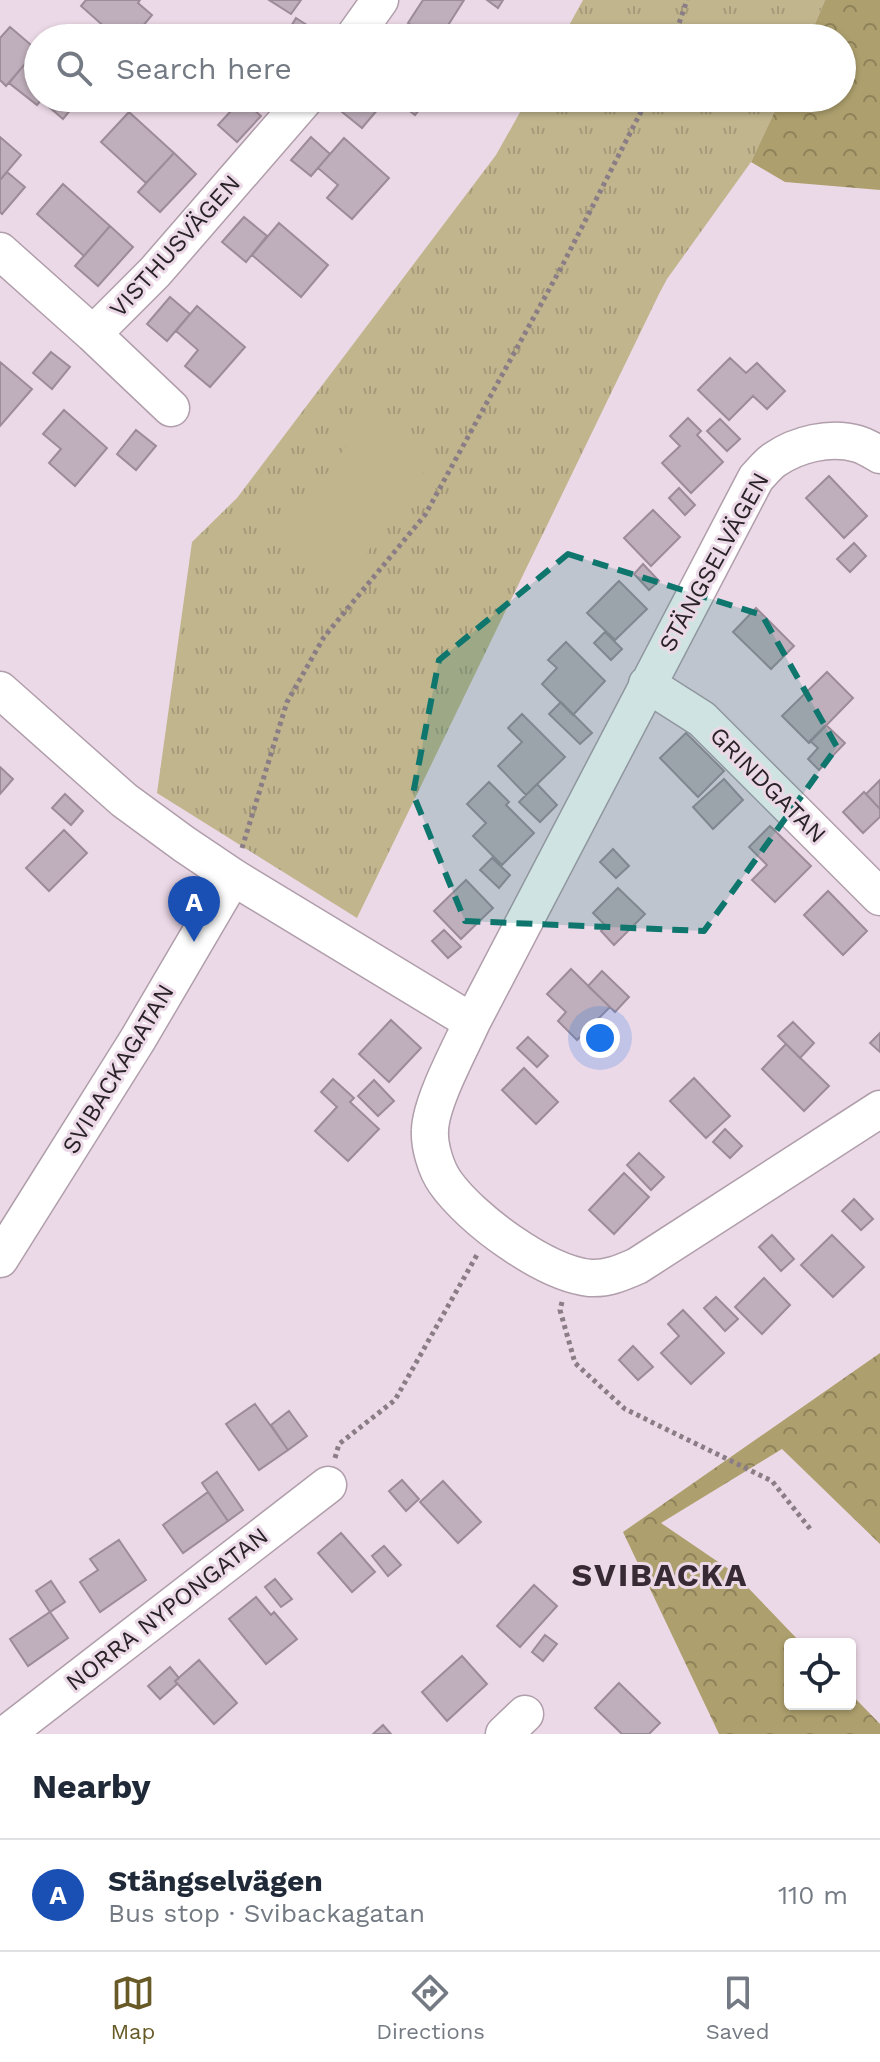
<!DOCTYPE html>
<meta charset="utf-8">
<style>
body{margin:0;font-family:"Work Sans",sans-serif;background:#f6f6f7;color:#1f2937}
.controls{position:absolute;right:24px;bottom:24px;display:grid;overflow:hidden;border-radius:8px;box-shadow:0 2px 6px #0004}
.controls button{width:72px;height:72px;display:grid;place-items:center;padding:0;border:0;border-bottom:2px solid #e0e1e3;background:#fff;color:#1f2937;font:40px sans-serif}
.you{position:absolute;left:600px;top:1038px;width:28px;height:28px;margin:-20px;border:6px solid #fff;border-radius:50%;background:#1a73e8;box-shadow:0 0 0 12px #1a73e833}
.badge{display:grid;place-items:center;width:52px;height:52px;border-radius:50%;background:#685a27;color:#fff;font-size:26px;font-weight:700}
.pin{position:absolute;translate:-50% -66px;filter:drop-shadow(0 2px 4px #0008)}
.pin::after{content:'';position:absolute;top:42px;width:28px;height:24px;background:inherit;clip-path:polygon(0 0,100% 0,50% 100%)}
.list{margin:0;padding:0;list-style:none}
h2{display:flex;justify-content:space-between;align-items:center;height:104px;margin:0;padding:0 32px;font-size:34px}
h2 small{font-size:26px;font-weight:400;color:#747a83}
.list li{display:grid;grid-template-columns:52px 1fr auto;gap:24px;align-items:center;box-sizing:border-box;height:112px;padding:0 32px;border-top:2px solid #e0e1e3}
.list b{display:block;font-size:30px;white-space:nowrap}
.list p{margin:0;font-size:26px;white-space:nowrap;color:#747a83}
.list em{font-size:26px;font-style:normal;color:#747a83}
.icon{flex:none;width:44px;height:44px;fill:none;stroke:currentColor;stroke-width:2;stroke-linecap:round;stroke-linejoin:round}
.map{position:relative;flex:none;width:880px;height:1734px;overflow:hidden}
.search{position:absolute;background:#fff;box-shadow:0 2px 6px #0004;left:24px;right:24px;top:24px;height:88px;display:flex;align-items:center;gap:20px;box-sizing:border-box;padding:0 28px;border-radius:44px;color:#747a83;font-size:30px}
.sheet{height:216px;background:#fff}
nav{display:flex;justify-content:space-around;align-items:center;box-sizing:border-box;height:112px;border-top:2px solid #e0e1e3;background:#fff;font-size:22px;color:#747a83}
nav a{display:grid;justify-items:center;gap:4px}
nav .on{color:#685a27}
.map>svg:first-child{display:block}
.grass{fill:url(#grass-tufts)}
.forest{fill:url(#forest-crowns)}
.park{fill:#c0b58d}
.building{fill:#bfaebb;stroke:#9c8b98;stroke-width:2}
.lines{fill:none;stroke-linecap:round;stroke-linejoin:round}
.minor-casing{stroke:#b09eab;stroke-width:39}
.path{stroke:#8a7d86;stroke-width:5;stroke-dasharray:4 4;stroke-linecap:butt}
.minor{stroke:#fff;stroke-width:36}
.marked{fill:#0f766e;fill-opacity:0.2;stroke:#0f766e;stroke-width:6;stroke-dasharray:16 10;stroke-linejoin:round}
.labels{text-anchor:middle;stroke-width:6;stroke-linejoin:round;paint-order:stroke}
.street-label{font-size:24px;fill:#292227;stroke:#ecd9e7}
.district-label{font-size:32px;font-weight:bold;letter-spacing:2px;fill:#382a35;stroke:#ecd9e7}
</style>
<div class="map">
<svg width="880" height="1734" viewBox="0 0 880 1734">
<defs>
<pattern id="grass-tufts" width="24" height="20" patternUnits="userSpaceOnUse" patternTransform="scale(2)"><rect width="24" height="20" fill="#c0b58d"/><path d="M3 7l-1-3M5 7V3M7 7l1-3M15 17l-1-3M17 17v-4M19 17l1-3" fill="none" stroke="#a59b7a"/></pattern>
<pattern id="forest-crowns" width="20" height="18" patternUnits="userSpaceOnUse" patternTransform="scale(2)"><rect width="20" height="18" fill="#aea06e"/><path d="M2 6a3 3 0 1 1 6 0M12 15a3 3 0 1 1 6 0" fill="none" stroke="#8e825a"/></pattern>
</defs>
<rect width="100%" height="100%" fill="#ecd9e7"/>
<path class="grass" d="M583,0H825L809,38H562Z
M528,98H781L751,162L667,279L659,294L357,918L157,793L192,542L237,498L496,155Z"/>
<path class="forest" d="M825,0H880V190L785,182L751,162L781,98H842V38H809Z
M880,1353V1544L782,1449L661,1523L733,1572L802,1644H790V1704H850V1693L880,1724V1734H719L623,1532Z"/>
<path class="park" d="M371,410L435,456L343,587L279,542Z"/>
<path class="building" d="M86,0H140L138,3L152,15L133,38H117L81,6Z
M269,0H301L291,14Z
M423,0H464L440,38H431L408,23Z
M487,0H503L498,8Z
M296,18L321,34L319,38H284Z
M10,27L37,50L6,86L0,80V38Z
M38,48V98H80L63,119L41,100L37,105L9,83Z
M214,98H231L223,106Z
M352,98H365L378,109L362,128L341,111Z
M393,98H429L415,115Z
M242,99L261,116L237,142L218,125Z
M129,112L174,153L146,183L101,142Z
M0,137L21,155L0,180Z
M311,137L330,154L311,176L291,160Z
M344,138L389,178L352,219L327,198L338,185L318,168Z
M174,153L196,174L160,212L138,192Z
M7,172L25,187L2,214L0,212V180Z
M63,184L110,226L84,256L37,214Z
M244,217L267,236L246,262L222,242Z
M279,223L328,265L301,297L252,255Z
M110,226L133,247L98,286L75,266Z
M170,297L190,314L167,341L147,324Z
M197,306L245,347L210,387L185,366L198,350L176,331Z
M51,352L70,367L52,389L33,373Z
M730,358L746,373L757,363L785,391L767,409L753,396L729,420L698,390Z
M0,362L32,389L0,426Z
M64,410L107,448L75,486L49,463L61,449L43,434Z
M688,418L701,431L697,435L723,462L691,493L662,463L680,446L670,436Z
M720,419L740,439L727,451L707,431Z
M136,430L156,446L136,470L117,454Z
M829,476L867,516L844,538L806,498Z
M679,488L695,505L685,515L669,498Z
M653,510L680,537L651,566L624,538Z
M854,543L866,556L850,572L837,559Z
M643,564L659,581L649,590L634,574Z
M619,581L647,609L615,640L587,613Z
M756,608L794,646L771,669L733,632Z
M605,632L622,649L611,660L594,643Z
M566,642L605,681L573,715L542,684L557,668L548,660Z
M827,672L853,698L809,743L782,716Z
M561,702L592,733L580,744L549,714Z
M522,714L565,757L526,795L498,766L522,742L508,728Z
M826,725L845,743L819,770L808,759L818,748L810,741Z
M686,733L724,771L698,797L660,758Z
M0,767L13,779L0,794Z
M724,779L743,800L713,829L693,807Z
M880,780V809L866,794Z
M489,782L509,802L506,805L534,833L502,865L473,836L486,823L467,804Z
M537,784L557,805L540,822L519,802Z
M864,792L880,809V817L863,833L843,812Z
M65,794L83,811L71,825L52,808Z
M770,826L811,866L775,902L752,880L767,865L749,847Z
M64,830L87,853L49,891L26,868Z
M613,849L629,866L616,878L600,862Z
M492,858L510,875L499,888L480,870Z
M466,880L493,908L461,939L434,911Z
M618,888L645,914L614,945L601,931L606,926L593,913Z
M828,891L867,931L843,955L804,915Z
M444,930L461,947L448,958L432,941Z
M571,969L610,1007L577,1040L558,1021L566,1012L547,994Z
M602,971L629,997L615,1012L588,986Z
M391,1020L421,1048L389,1082L359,1054Z
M793,1022L814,1043L800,1058L778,1036Z
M880,1033V1052L870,1043Z
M528,1037L548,1056L537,1067L517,1048Z
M786,1044L829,1086L804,1111L762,1069Z
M524,1068L558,1102L536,1124L502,1090Z
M694,1078L730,1116L706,1138L670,1101Z
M333,1079L354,1098L350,1102L379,1129L348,1161L315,1131L337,1107L321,1092Z
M374,1080L394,1101L378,1116L358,1096Z
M725,1129L742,1146L730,1158L713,1142Z
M639,1153L664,1177L651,1190L627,1165Z
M624,1173L649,1197L614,1234L589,1210Z
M854,1199L873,1219L861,1230L842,1211Z
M772,1235L794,1259L781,1271L759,1247Z
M832,1235L864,1267L833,1297L801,1265Z
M764,1278L790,1305L762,1334L735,1307Z
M716,1297L738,1319L725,1331L704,1308Z
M683,1310L724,1353L691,1384L661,1353L679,1336L668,1324Z
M633,1346L653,1367L638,1380L619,1360Z
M255,1404L288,1450L259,1470L226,1424Z
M289,1411L307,1436L288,1450L271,1425Z
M217,1472L243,1510L228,1521L202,1483Z
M402,1480L419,1499L406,1511L389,1491Z
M443,1481L481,1522L458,1543L420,1502Z
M208,1492L228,1521L183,1553L163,1525Z
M341,1533L375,1572L352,1592L318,1553Z
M119,1540L146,1580L100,1612L80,1582L98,1570L90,1559Z
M384,1546L401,1565L388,1576L372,1556Z
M275,1579L292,1599L281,1607L265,1587Z
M51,1581L65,1602L50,1612L36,1591Z
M534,1585L557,1606L520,1647L497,1626Z
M256,1597L271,1615L274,1612L297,1639L266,1664L229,1619Z
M50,1612L68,1638L28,1666L10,1639Z
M545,1635L557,1644L543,1661L532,1652Z
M462,1656L487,1684L447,1721L422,1692Z
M199,1660L237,1703L214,1724L175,1681Z
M170,1667L179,1678L175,1681L177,1684L160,1699L148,1686Z
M619,1683L660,1723L649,1734H622L595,1708Z
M383,1725L391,1734H373Z"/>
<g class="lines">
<g class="minor-casing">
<path id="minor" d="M353,38L380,0
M0,251L93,334L155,272L306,98
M93,334L171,408
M880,455C873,451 865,446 858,444C830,436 797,444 774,460C767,465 762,472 756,478L472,1022C460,1049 431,1101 430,1130C429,1146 436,1169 445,1182C471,1219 544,1273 590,1278C607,1279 621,1273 637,1266L880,1109
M647,684L702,719L880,897
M0,690L124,800L184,844L233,877L472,1022
M0,1259L138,1039L233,877
M6,1734L328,1485
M504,1734L525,1714"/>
</g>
<path class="path" d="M674,38L687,0
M242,848L287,702L324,637L425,515L562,266L648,98
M562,1302L560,1310L575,1363L625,1409L772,1481L811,1530
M335,1458L339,1444L395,1400L478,1253"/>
<use href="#minor" class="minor"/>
</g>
<path class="marked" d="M568,554L762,615L837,747L704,931L465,921L413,794L439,660Z"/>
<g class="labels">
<g class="street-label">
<text transform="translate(175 246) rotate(-48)" y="8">VISTHUSVÄGEN</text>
<text transform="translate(714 562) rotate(-61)" y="8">STÄNGSELVÄGEN</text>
<text transform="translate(768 785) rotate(45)" y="8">GRINDGATAN</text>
<text transform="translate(118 1069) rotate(-59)" y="8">SVIBACKAGATAN</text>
<text transform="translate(167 1609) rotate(-38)" y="8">NORRA NYPONGATAN</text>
</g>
<g class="district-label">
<text x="660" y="1586">SVIBACKA</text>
</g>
</g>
</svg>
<div class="controls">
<button><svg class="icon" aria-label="locate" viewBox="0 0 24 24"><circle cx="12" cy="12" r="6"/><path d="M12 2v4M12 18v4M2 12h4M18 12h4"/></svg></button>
</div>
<div class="you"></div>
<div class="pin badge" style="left:194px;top:942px;background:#1a4fb4">A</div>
<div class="search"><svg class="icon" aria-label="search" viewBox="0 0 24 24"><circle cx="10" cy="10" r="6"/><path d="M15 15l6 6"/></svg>Search here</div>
</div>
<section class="sheet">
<h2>Nearby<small></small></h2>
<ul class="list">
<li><span class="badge" style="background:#1a4fb4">A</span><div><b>Stängselvägen</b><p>Bus stop · Svibackagatan</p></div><em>110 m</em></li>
</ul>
</section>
<nav>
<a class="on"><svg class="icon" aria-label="map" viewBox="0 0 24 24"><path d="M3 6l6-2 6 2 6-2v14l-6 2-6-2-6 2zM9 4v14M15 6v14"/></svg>Map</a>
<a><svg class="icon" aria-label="directions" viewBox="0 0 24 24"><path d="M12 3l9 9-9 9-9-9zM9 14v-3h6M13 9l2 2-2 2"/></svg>Directions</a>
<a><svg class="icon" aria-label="saved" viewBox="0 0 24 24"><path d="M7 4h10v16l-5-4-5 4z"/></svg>Saved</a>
</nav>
